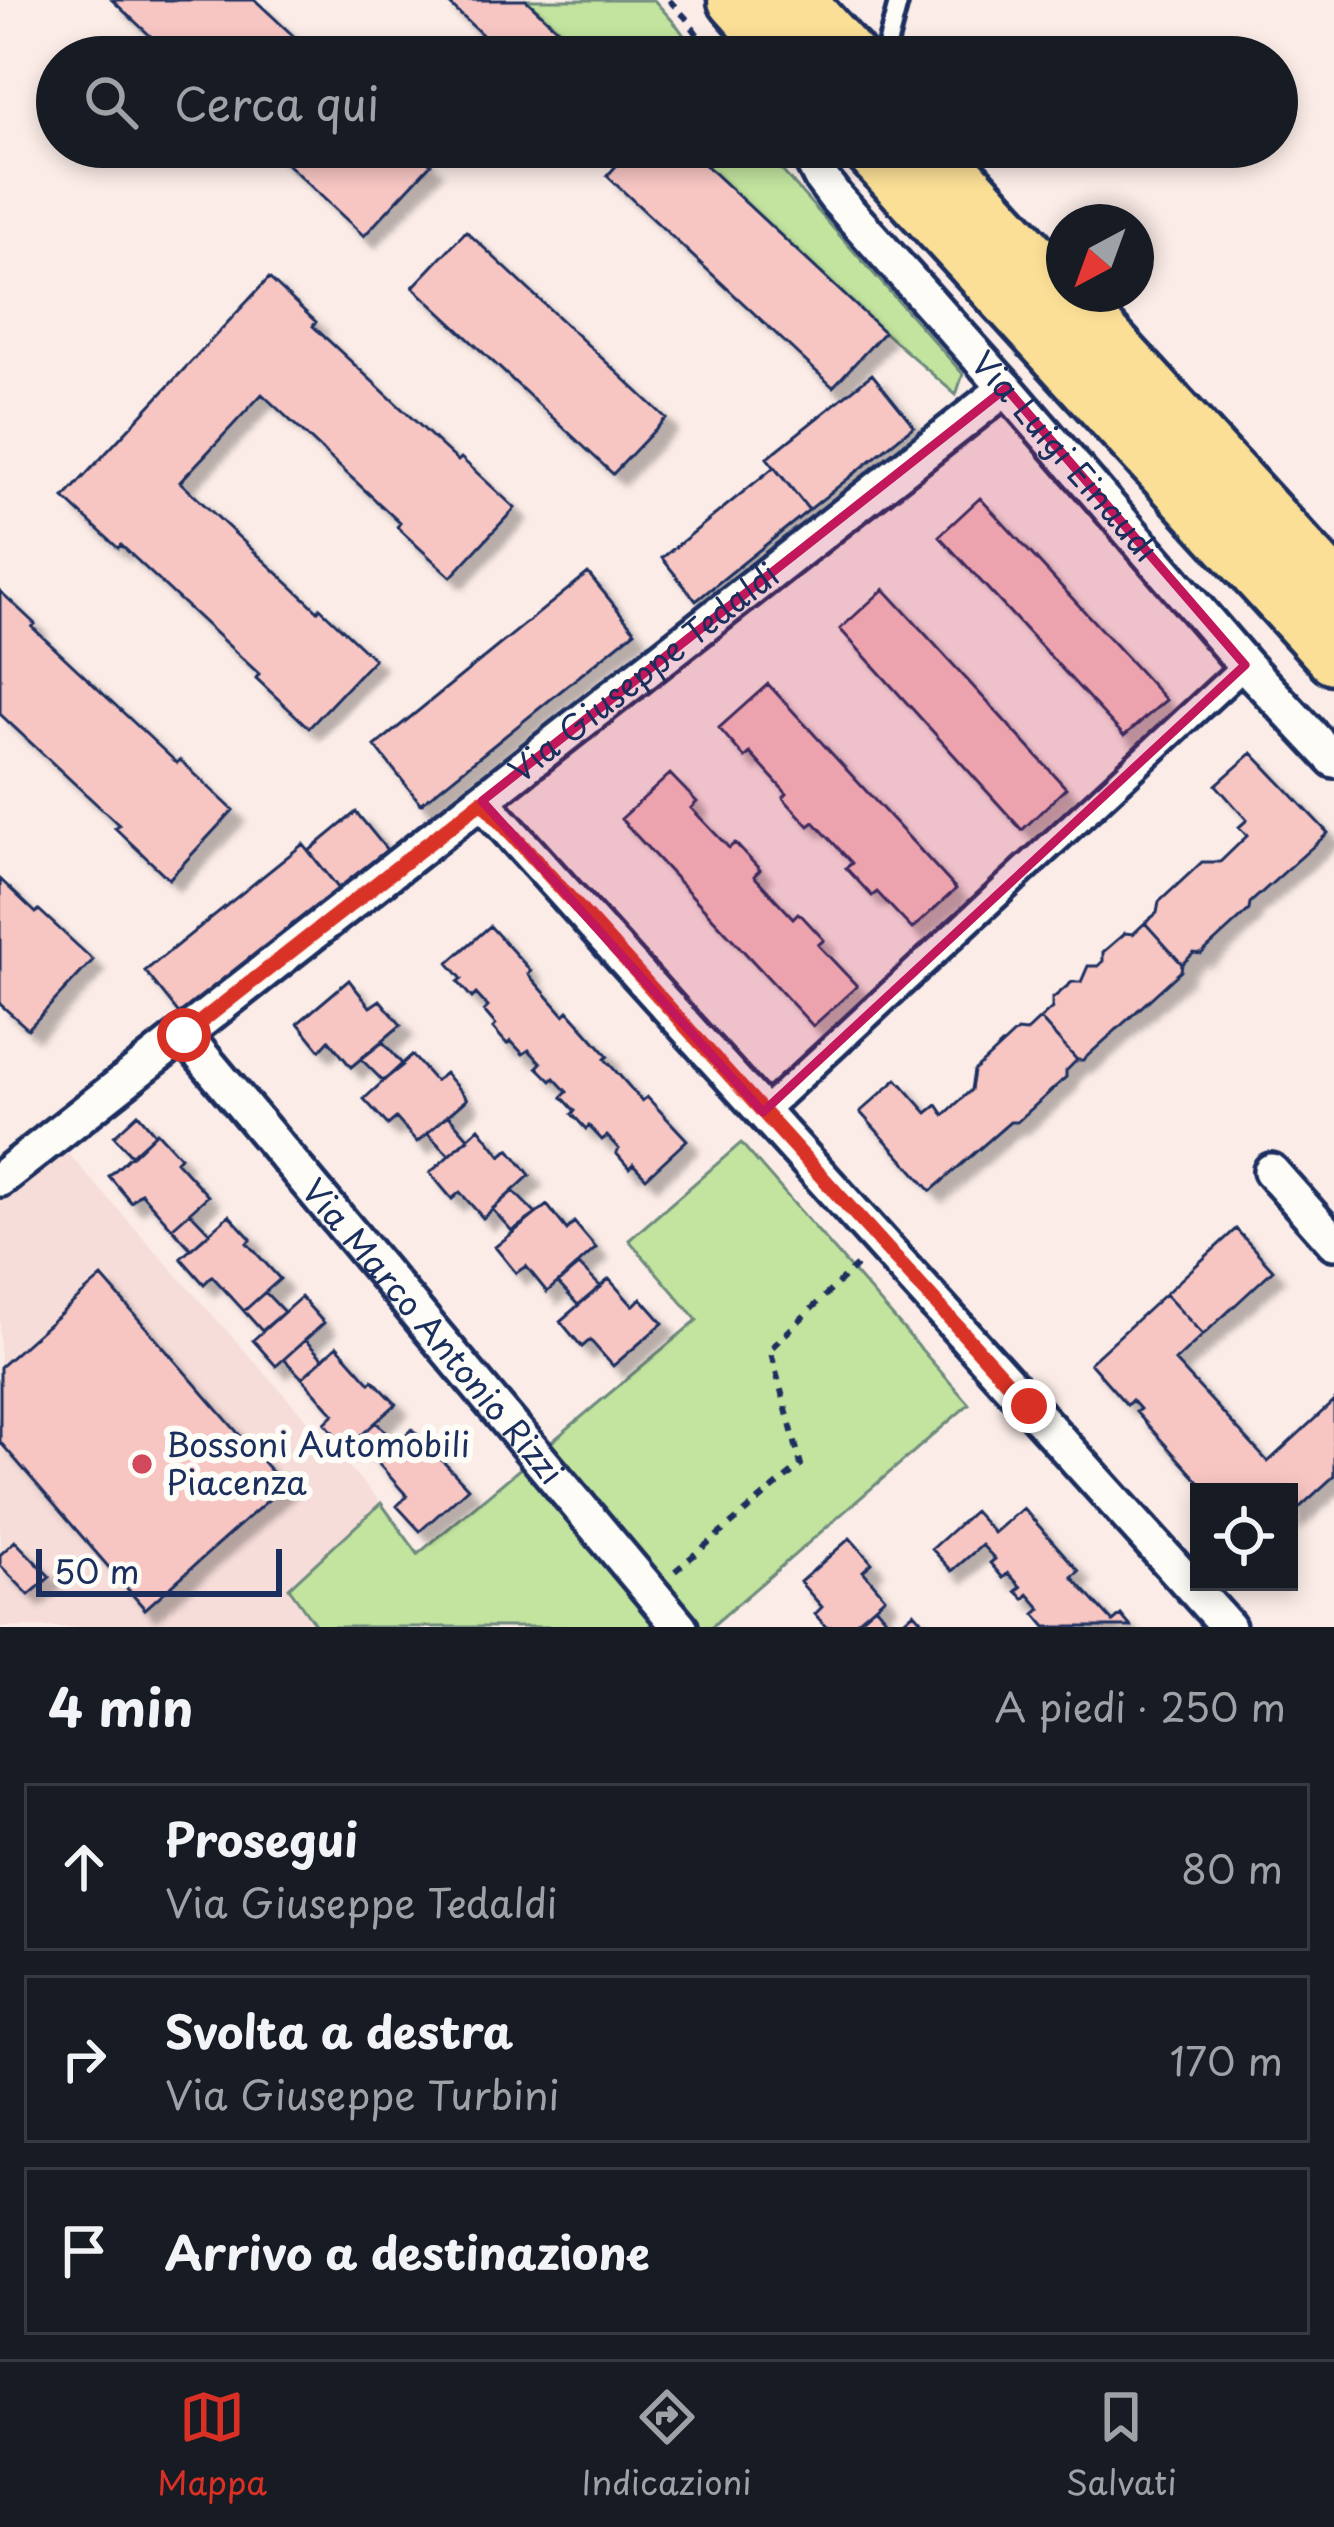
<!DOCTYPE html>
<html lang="it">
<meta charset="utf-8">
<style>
body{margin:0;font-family:"Playpen Sans",sans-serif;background:#242831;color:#f1f3f6}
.controls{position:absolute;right:36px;bottom:36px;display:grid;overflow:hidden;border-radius:0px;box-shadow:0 6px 18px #0003}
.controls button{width:108px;height:108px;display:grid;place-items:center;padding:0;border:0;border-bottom:3px solid #363941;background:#171b24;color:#f1f3f6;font:60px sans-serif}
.compass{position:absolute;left:1046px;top:204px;width:108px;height:108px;border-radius:50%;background:#171b24;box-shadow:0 6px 18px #0003;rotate:221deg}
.scale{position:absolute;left:36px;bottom:30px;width:246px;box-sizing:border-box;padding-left:12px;border:6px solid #1b2f5e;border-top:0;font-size:33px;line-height:42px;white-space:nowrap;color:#1b2f5e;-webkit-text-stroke:9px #fdfcf7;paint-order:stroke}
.stop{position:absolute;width:36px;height:36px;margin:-27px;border:9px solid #d93025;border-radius:50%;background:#fff}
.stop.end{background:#d93025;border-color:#fff;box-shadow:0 3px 12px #0008}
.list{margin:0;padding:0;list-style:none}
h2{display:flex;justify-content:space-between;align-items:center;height:156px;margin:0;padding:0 48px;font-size:51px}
h2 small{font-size:39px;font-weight:400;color:#9ea1a6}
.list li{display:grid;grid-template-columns:78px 1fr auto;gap:36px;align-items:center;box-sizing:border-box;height:168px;margin:0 24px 24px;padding:0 24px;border:3px solid #363941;border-radius:0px}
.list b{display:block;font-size:45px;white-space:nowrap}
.list p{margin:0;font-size:39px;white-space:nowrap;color:#9ea1a6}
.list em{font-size:39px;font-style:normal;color:#9ea1a6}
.icon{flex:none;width:66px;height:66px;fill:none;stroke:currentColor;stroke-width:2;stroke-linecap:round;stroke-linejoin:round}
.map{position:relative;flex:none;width:1334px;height:1627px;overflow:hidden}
.search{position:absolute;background:#171b24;box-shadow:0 6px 18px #0003;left:36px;right:36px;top:36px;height:132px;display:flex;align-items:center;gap:30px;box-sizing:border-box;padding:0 42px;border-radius:66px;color:#9ea1a6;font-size:45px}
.sheet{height:732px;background:#171b24}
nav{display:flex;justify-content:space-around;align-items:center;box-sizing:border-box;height:168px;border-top:3px solid #363941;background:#171b24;font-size:33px;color:#9ea1a6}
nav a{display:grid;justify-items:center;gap:6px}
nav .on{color:#d93025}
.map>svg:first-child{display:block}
.built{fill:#f6ddd9}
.green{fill:#c2e49e;stroke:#6e8a7e;stroke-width:3}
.building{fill:#f7c6c3;stroke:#1b2f5e;stroke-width:3;filter:url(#shadow)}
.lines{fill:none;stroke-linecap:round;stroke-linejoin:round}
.service-casing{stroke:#1b2f5e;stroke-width:26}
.pedestrian-casing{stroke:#1b2f5e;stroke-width:33}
.minor-casing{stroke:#1b2f5e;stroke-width:42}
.primary-casing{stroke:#1b2f5e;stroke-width:63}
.path{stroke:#1b2f5e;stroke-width:6;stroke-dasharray:9 9;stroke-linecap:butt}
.service{stroke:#fdfcf7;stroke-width:16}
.pedestrian{stroke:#fdfcf7;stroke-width:24}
.minor{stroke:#fdfcf7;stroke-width:33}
.primary{stroke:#fbdf96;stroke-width:54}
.route{stroke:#d93025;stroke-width:15}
.marked{fill:#c2185b;fill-opacity:0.2;stroke:#c2185b;stroke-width:9;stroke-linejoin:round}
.poi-dot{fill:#d1495b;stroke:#fdfcf7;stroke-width:4.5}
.labels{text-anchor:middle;stroke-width:12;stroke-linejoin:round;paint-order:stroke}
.street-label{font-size:33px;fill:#1b2f5e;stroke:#fdfcf7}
.poi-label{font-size:33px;fill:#1b2f5e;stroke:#fdfcf7;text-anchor:start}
</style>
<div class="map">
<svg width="1334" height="1627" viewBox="0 0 1334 1627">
<defs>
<filter id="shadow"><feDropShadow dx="11" dy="11" stdDeviation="3" flood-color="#0004"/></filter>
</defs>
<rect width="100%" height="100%" fill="#fbece7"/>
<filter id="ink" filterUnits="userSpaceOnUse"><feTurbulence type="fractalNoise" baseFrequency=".00833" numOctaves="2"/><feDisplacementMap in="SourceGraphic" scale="24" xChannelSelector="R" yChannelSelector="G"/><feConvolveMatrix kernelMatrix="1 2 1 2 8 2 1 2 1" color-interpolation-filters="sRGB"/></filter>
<g filter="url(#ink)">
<path class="built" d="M57,1141L381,1503L289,1587L317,1627H0V1185Z"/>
<path class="green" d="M527,0H654L678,27L699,57H589Z
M686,147H761L963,374L956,395L884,332Z
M741,1143L969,1404L711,1627H684L666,1609L648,1627H317L289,1588L381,1503L418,1554L697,1320L629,1240Z"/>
<path class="building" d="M112,0H255L316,57H173Z
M445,0H526L587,57H506Z
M269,147H412L431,164L364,236Z
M602,147H633L619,163Z
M633,147H686L884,332L833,387L607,176Z
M466,231L666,418L613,474L413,287Z
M269,278L316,322L313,326L458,461L461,458L515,508L451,577L397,527L400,523L262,394L180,482L318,611L320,608L374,659L309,728L256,678L259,674L121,545L118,548L64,498Z
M872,374L914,426L809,510L767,458Z
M774,467L809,510L696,601L662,558Z
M980,498L1166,700L1124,736L939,536Z
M588,573L635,631L421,804L375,746Z
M884,589L1066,788L1022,830L840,629Z
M0,591L35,624L32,627L177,763L180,760L233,810L169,879L115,828L119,825L0,714Z
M768,684L956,889L912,929L877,892L872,896L846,868L852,863L814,822L809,826L783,798L787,794L750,753L745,758L719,728Z
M1252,753L1328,833L1250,903L1249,910L1201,954L1194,953L1182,964L1145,923L1157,913L1159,902L1202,862H1220L1247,836L1239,827L1247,820L1216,785Z
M670,774L697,802L691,808L729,848L735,843L738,846L760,870L754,876L793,918L798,913L802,916L824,940L818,945L857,986L813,1026L621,819Z
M356,812L387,850L339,889L309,851Z
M303,844L339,889L181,1016L145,971Z
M0,879L36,913L39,910L93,960L28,1029L0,1004Z
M1145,923L1182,964L1181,971L1083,1060H1077L1040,1019L1052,1008V999L1072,982H1081L1088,966H1098L1103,961V952L1125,933L1133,934Z
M490,926L531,971L528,974L564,1015L568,1011L608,1056L605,1059L642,1101L647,1097L687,1140L646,1178L633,1164L629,1168L616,1153L619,1149L607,1136L602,1140L589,1126L586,1129L572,1114L575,1111L562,1097L567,1092L554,1078L551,1081L537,1067L541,1063L529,1050L523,1054L511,1041L507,1044L493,1028L496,1025L484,1011L488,1007L476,994L472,998L458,982L462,979L448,963Z
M349,980L370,1007L380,1000L401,1025L351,1067L329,1040L320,1050L298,1023Z
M1040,1019L1077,1060L1066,1071V1077L1017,1122H1010L931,1191L860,1112L897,1079L927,1113L937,1105L944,1115L971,1090L974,1071L1017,1031L1026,1032Z
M383,1042L403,1065L383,1081L361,1059Z
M412,1055L435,1081L445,1073L467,1099L417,1142L396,1118L388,1125L364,1099Z
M138,1114L155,1134L132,1156L114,1136Z
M448,1115L469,1139L449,1155L427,1133Z
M479,1128L501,1156L509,1149L530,1175L483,1218L460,1192L452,1199L430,1173Z
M157,1132L180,1157L176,1161L208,1196L172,1228L141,1193L131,1202L109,1176Z
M513,1191L536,1214L512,1231L492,1209Z
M547,1205L567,1230L574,1222L596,1248L547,1292L526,1266L516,1273L495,1247Z
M190,1212L210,1233L191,1249L172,1228Z
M229,1215L251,1239L247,1243L280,1279L244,1311L212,1276L204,1284L181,1258Z
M1236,1229L1273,1270L1203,1335L1165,1294Z
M579,1265L601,1287L578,1305L558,1283Z
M102,1277L284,1486L145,1609L0,1442V1367Z
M609,1279L633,1306L641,1298L663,1323L613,1366L590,1340L582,1347L560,1321Z
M265,1292L284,1312L262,1331L244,1311Z
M1165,1294L1203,1335L1175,1361L1268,1462L1334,1401V1476L1289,1517V1492H1208L1136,1412L1140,1409L1132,1400L1127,1405L1090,1363Z
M301,1297L324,1323L276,1366L253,1340Z
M305,1340L323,1359L302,1378L284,1359Z
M337,1346L370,1383L373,1380L396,1404L347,1448L325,1423L334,1414L302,1378Z
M376,1422L396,1443L376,1461L356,1440Z
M412,1429L468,1488L420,1531L397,1506L407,1496L376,1461Z
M1023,1508L1079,1571L1072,1577L1081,1587L1113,1622L1121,1615L1131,1627H1046L1035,1614L1041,1609L1028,1594L1024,1599L1016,1591L1021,1587L1008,1573L1003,1578L990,1563L995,1559L982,1545L952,1571L932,1549L974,1511L994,1533Z
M850,1538L872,1563L863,1571L885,1597L851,1627H826L815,1614L822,1607L800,1582Z
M15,1541L50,1577L29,1595L0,1565V1555Z
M875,1606L893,1627H857L854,1624Z
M914,1612L927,1627H897Z"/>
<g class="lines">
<g class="service-casing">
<path id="service" d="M884,57L899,0"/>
</g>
<g class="pedestrian-casing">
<path id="pedestrian" d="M763,1112L1245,665"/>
</g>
<g class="minor-casing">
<g id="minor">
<path id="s1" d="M805,147L821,178L836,198L1006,388L1245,665L1334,760"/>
<path d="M482,801L1228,1627"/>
<path id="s2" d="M184,1035L680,1627"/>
<path d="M1271,1171L1334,1242"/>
<path id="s3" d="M0,1179L1006,388"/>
</g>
</g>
<g class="primary-casing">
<path id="primary" d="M736,0L787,57
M796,0L848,57
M869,147L1334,656
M930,147L1064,294
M1064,294L1334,589"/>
</g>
<path class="path" d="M669,0L686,18L713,57
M675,1571L801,1465L770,1349L858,1264"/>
<use href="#service" class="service"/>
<use href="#pedestrian" class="pedestrian"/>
<use href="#minor" class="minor"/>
<use href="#primary" class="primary"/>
</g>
</g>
<g class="lines" filter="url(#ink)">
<path class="route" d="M184,1035L482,801L1029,1406"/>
</g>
<path class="marked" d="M1006,388L1245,665L763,1112L482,801Z"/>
<circle class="poi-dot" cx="142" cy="1464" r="12"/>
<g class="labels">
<g class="street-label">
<text dy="12" stroke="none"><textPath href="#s1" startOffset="405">Via Luigi Einaudi</textPath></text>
<text dy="12" stroke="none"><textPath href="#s3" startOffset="819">Via Giuseppe Tedaldi</textPath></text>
<text dy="12" stroke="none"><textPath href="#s2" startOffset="387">Via Marco Antonio Rizzi</textPath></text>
</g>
<g class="poi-label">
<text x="166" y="1457">Bossoni Automobili<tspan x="166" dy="38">Piacenza</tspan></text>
</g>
</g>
</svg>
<div class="controls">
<button><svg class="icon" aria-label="locate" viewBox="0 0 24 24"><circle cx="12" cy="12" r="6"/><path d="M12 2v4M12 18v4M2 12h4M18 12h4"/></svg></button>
</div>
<svg class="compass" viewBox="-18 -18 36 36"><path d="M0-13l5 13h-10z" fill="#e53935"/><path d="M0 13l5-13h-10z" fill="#9ea1a6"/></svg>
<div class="scale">50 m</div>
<div class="stop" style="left:184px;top:1035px"></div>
<div class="stop end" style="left:1029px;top:1406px"></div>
<div class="search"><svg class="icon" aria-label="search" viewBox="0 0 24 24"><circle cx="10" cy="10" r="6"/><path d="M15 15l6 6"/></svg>Cerca qui</div>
</div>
<section class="sheet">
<h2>4 min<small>A piedi · 250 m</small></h2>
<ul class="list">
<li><svg class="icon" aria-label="ahead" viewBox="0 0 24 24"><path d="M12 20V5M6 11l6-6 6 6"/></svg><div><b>Prosegui</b><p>Via Giuseppe Tedaldi</p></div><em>80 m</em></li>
<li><svg class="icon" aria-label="right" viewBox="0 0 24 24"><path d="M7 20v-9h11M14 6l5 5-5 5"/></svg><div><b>Svolta a destra</b><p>Via Giuseppe Turbini</p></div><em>170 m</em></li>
<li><svg class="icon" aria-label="arrive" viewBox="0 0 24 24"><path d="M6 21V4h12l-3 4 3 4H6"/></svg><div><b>Arrivo a destinazione</b></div></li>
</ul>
</section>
<nav>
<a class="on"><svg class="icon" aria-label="map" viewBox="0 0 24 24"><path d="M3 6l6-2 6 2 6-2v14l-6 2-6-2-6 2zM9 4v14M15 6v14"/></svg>Mappa</a>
<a><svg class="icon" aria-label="directions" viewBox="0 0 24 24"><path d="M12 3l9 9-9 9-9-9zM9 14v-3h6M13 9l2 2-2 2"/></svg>Indicazioni</a>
<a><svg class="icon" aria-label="saved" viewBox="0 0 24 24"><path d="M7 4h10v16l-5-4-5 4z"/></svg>Salvati</a>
</nav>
